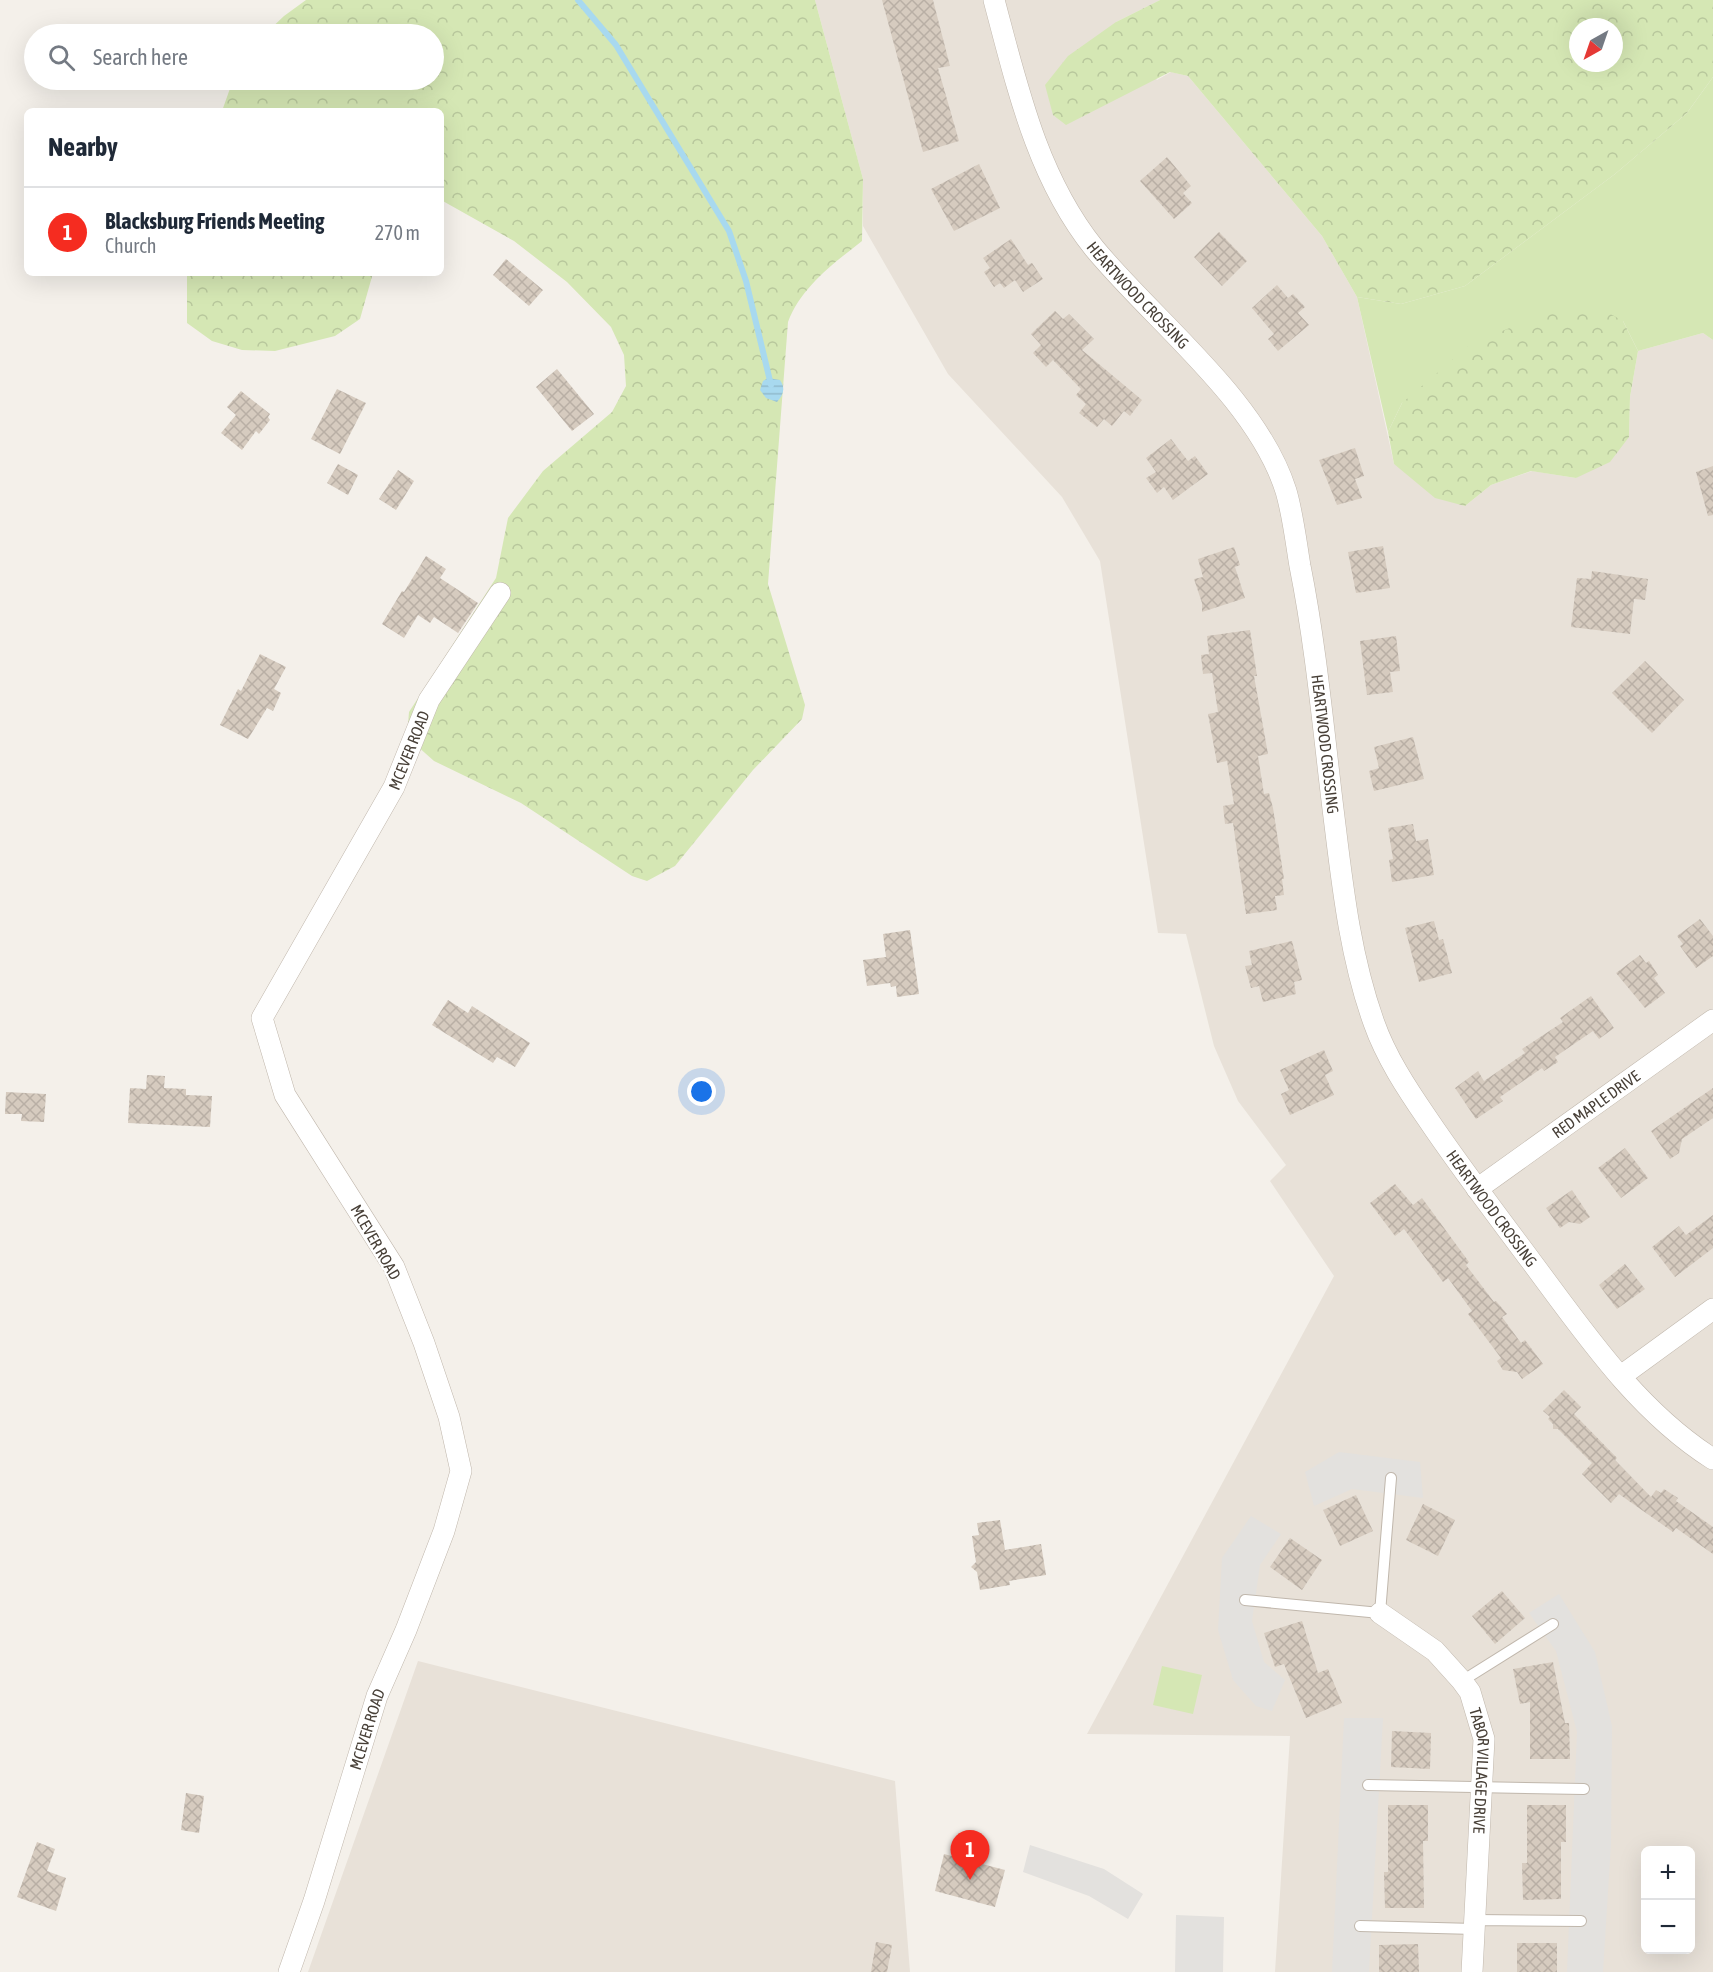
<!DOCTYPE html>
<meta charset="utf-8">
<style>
body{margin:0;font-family:"Asap Condensed",sans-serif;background:#f2f2f3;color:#1f2937}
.controls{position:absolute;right:18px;bottom:18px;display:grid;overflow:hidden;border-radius:9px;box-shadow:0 6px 24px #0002}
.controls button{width:54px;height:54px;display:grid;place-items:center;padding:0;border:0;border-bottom:2px solid #e0e1e3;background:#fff;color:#1f2937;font:30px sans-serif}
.compass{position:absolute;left:1569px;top:18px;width:54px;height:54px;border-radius:50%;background:#fff;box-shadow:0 6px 24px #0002;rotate:220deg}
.you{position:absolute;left:702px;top:1092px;width:21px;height:21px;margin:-15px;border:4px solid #fff;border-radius:50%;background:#1a73e8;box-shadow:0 0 0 9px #1a73e833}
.badge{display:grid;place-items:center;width:39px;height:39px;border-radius:50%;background:#f52c20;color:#fff;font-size:20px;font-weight:700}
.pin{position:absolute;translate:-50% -50px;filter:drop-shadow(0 2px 3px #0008)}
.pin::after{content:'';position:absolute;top:32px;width:21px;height:18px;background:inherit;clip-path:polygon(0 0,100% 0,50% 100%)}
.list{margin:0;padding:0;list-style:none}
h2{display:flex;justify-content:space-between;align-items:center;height:78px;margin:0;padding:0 24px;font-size:26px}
h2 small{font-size:20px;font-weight:400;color:#747a83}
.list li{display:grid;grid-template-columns:39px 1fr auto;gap:18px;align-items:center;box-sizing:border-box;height:90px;padding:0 24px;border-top:2px solid #e0e1e3}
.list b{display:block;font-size:22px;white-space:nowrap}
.list p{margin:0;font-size:20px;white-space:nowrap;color:#747a83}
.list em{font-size:20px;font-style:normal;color:#747a83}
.icon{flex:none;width:33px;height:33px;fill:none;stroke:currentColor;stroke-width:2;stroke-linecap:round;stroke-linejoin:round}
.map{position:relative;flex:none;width:1713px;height:1972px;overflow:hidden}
.search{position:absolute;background:#fff;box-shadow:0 6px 24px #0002;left:24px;top:24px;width:420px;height:66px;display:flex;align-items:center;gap:15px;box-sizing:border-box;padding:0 21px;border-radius:33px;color:#747a83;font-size:22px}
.panel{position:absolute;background:#fff;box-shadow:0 6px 24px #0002;left:24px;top:108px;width:420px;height:168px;border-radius:9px}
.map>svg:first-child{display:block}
.residential{fill:#e8e1d8;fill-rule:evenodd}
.green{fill:#d5e7b4}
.forest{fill:url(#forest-crowns);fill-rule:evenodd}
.parking{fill:#e3e1de}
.water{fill:url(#water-rules)}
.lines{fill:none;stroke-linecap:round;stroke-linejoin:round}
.stream{stroke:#a8d9ef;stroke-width:6}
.building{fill:url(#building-cross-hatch)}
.service-casing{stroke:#c0b7ac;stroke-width:12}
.minor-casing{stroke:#c0b7ac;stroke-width:22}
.service{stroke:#fff;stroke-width:10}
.minor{stroke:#fff;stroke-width:21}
.labels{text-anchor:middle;stroke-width:4.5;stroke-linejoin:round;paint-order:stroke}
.street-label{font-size:16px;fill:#484038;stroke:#fff}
</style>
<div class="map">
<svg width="1713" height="1972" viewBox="0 0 1713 1972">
<defs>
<pattern id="forest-crowns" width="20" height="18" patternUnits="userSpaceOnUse" patternTransform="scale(1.5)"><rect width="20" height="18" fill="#d5e7b4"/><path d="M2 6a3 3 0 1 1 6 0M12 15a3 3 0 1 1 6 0" fill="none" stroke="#b8c79c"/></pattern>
<pattern id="water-rules" width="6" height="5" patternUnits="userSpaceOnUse" patternTransform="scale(1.5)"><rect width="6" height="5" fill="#a8d9ef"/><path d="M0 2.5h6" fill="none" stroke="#92bbce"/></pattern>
<pattern id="building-cross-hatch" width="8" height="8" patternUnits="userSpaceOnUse" patternTransform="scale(1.5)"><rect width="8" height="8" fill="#d6cbbf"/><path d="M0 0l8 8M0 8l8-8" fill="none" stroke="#b9afa5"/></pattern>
</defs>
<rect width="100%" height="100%" fill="#f4f0ea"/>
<path class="residential" d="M815,0H1160L1116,22L1157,80L1171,72L1188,76L1322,236L1357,297L1394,464L1465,506L1491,485L1532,471L1576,478L1629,437L1630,397L1638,351L1703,333L1713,340V1972H1275L1290,1736L1087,1734L1334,1276L1270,1181L1286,1165L1238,1101L1214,1046L1186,934L1158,933L1100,561L1062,497L948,374L863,226V179ZM1646,1850H1690V1950H1646Z
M418,1661L895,1781L910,1972H308Z"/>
<path class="green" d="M1713,77V340L1703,333L1638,351L1623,321L1402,403L1388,432L1357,297L1401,304L1465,286L1615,174L1687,113Z
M1162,1666L1202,1675L1193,1714L1153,1705Z"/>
<path class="forest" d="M306,0H815L863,179L862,241C834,263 801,287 788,322L768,584L805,705L802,719L753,770L675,866L647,881L632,876L521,803L434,761L407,737L409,712L496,578L508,518L543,471L612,412L626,386L624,355L611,327L567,282L514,241L441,200V111H222L233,80H434V34H265L284,16Z
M1160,0H1713V77L1687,113L1615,174L1465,286L1401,304L1357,297L1322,236L1188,76L1170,72L1066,125L1053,115L1045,85L1068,56L1116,22ZM1578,27H1614V63H1578Z
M187,273H373L360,319L335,336L275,351L242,350L212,341L187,323Z
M1598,307L1623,321L1638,351L1630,397L1629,437L1610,462L1576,478L1531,471L1491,485L1465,506L1435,498L1394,464L1388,432L1402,403L1472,343L1560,308Z"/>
<path class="parking" d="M1339,1452L1420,1462L1423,1498L1352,1489L1314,1506L1305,1472Z
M1251,1516L1281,1534L1260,1565L1252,1621L1264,1662L1285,1680L1272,1711L1256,1706L1233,1680L1218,1630L1222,1558Z
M1559,1594L1595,1652L1612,1726L1611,1844L1603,1972H1567L1577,1732L1556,1651L1529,1613Z
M1344,1718H1383L1369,1972H1332Z
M1030,1845L1104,1869L1143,1894L1128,1919L1089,1896L1023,1872Z
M1176,1915L1224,1917L1223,1972H1175Z"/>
<path class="water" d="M768,378L780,380C786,389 783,395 777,402L766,398L760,390L763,381Z"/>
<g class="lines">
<path class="stream" d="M578,0L616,45L729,231L746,281L771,385"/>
</g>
<path class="building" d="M882,0H933L950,66L938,68L959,141L923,152Z
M1167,157L1191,186L1183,193L1192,203L1174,219L1140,181Z
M979,164L1000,208L954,231L931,189Z
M1219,232L1247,261L1222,286L1194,257Z
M1011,239L1028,265L1032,263L1043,279L1023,292L1015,280L1004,288L1000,283L994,287L984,272L990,268L983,258Z
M506,259L543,290L529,306L493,275Z
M1277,285L1288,298L1293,294L1305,307L1298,313L1309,325L1278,351L1268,339L1274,334L1252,308Z
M1055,311L1063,319L1069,314L1094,339L1082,350L1142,400L1130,416L1124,411L1112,426L1104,419L1097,427L1079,413L1086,404L1076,395L1081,389L1053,360L1046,367L1033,353L1041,345L1031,334Z
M557,369L594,414L572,431L536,387Z
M337,389L366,403L340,454L311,439Z
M241,391L270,414L268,417L270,420L259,434L256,431L242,450L221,433L236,415L227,407Z
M1171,439L1188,461L1195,456L1208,474L1173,500L1164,487L1157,493L1146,478L1156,472L1146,458Z
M1355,448L1364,476L1355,479L1362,498L1337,505L1319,460Z
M338,464L358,475L348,495L327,483Z
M1713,466V515L1708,516L1696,472Z
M398,470L414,481L396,510L379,499Z
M1383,546L1390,588L1356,593L1348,552Z
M1234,547L1240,565L1235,567L1245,598L1202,612V603L1194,579L1203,577L1198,559Z
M426,556L446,569L440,578L478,603L458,633L434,617L430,623L418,615L404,638L382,624L402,591L404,592Z
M1592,571L1648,579L1645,600L1634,599L1630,634L1571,627L1577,578L1591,579Z
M1250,630L1257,676H1254L1268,754L1258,756L1264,794L1269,793L1273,808L1284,879H1282L1284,895L1275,896L1277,910L1246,914L1233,823L1225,824L1223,806L1234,804L1227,761L1217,763L1208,714L1218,712L1212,673L1203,674L1201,655L1209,654L1207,636Z
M1396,636L1400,671L1390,672L1393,692L1367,695L1360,641Z
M260,654L286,667L274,689L281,693L273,711L267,708L248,739L220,725L238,689L241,691Z
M1645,661L1684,700L1652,733L1612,693Z
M1413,737L1424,779L1374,791L1369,771L1379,768L1374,747Z
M1413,824L1416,841L1428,839L1434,875L1392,882L1389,860L1393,859L1388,828Z
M1700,919L1713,936V956L1696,968L1680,946L1683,944L1677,936Z
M1434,921L1439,940L1443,939L1452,973L1419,982L1405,928Z
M910,930L919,994L897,997L896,986L891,987L890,983L867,986L863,960L886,957L883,934Z
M1292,941L1302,980L1294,982L1296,994L1263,1002L1259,986L1251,988L1245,966L1252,965L1249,951Z
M1640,955L1646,963L1649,961L1658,975L1654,978L1665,993L1645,1008L1616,973Z
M1591,996L1614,1028L1599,1039L1593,1031L1555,1057L1558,1062L1544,1071L1542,1068L1500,1097L1503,1101L1476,1119L1455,1088L1478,1071L1484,1081L1525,1053L1522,1049L1563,1022L1560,1018Z
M448,1000L468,1013L472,1006L530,1043L515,1067L497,1057L493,1063L432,1025Z
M1324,1050L1333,1071L1325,1075L1334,1095L1290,1115L1281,1094L1289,1090L1280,1070Z
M147,1075L165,1076L164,1088L186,1089V1095L212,1096L210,1127L128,1123L130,1088L146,1089Z
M1713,1088V1118L1682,1139L1679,1153L1670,1159L1651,1131Z
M6,1092L46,1094L44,1122L21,1121L22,1114H5Z
M1625,1148L1648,1178L1621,1198L1598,1168Z
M1395,1184L1413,1205L1422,1198L1469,1262L1466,1265L1494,1302L1496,1301L1507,1314L1502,1317L1521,1343L1525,1340L1543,1364L1522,1379L1517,1372L1503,1370L1497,1361L1501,1358L1468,1314L1472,1311L1448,1278L1443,1282L1404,1229L1395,1236L1370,1203Z
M1572,1190L1590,1217L1580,1224L1569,1222L1560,1228L1546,1208Z
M1713,1215V1248L1675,1277L1652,1247L1679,1226L1686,1235Z
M1625,1264L1645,1289L1617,1309L1599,1285Z
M1564,1390L1581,1407L1574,1414L1617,1458L1615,1460L1651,1497L1656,1490L1661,1493L1664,1489L1678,1498L1676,1501L1713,1527V1554L1676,1528L1673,1532L1619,1494L1611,1503L1582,1474L1592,1463L1558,1429H1553V1424L1548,1419L1550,1417L1543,1411Z
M1356,1495L1373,1531L1340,1546L1323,1510Z
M1423,1504L1455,1520L1438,1556L1406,1540Z
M1000,1520L1005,1550L1041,1544L1046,1575L1009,1581L1010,1585L980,1590L977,1572L971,1567L976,1562L972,1536L979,1535L977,1523Z
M1290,1538L1322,1560L1302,1590L1270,1567Z
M1502,1591L1525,1618L1495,1644L1472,1616Z
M1302,1621L1318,1673L1328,1669L1342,1703L1306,1718L1284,1664L1275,1667L1264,1633Z
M1553,1662L1565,1723H1569L1570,1759H1530V1702L1520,1704L1513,1669Z
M1392,1731L1431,1733L1430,1769L1391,1767Z
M186,1793L204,1796L199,1833L181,1830Z
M1388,1805H1428V1841H1423L1424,1908H1385L1384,1872H1388Z
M1527,1805H1566V1842H1561V1899L1523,1900L1522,1863H1527Z
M37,1842L55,1849L47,1871L66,1878L56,1911L17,1897Z
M944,1854L1005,1870L995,1907L935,1891Z
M876,1942L892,1945L887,1972H871Z
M1517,1943H1557V1972H1517Z
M1418,1944L1419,1972H1379V1945Z"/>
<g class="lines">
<g class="service-casing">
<path id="service" d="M1245,1600L1380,1613L1391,1478
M1462,1681L1553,1624
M1368,1785L1584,1789
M1475,1920L1581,1921
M1360,1926L1475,1929"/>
</g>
<g class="minor-casing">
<g id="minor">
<path id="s1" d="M994,0C1017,86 1037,177 1094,248C1155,322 1257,399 1286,491C1293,515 1296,542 1300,566C1317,651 1324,738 1335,825C1343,891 1351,959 1374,1023C1386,1057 1407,1089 1427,1118C1460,1167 1496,1214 1531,1261C1584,1332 1637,1411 1713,1459"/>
<path id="s2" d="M1477,1189L1713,1020"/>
<path d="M1621,1376L1713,1309"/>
<path id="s3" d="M1380,1613L1435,1651L1462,1681L1470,1692L1484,1739L1472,1972"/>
<path id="s4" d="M289,1972L314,1901L377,1696L406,1630L444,1531L461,1471L449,1417L424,1343L394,1267L285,1095L262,1018L394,787L429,700L500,593"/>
</g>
</g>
<use href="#service" class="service"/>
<use href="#minor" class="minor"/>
</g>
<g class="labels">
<g class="street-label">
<text dy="6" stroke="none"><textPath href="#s1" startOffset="334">HEARTWOOD CROSSING</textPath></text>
<text dy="6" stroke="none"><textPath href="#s1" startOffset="838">HEARTWOOD CROSSING</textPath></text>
<text dy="6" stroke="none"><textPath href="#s4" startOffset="1335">MCEVER ROAD</textPath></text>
<text dy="6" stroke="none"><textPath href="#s2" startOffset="146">RED MAPLE DRIVE</textPath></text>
<text dy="6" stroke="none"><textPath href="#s1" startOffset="1342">HEARTWOOD CROSSING</textPath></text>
<text transform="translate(376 1242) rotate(60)" y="6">MCEVER ROAD</text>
<text dy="6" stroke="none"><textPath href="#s4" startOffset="255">MCEVER ROAD</textPath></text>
<text dy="6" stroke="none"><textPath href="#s3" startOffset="201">TABOR VILLAGE DRIVE</textPath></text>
</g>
</g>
</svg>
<div class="controls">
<button>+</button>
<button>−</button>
</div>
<svg class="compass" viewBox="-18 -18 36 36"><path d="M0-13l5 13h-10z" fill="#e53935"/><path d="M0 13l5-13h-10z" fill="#747a83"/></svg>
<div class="you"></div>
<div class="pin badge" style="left:970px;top:1880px">1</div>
<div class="search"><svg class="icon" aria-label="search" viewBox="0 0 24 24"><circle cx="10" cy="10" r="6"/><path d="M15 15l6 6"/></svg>Search here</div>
<section class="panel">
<h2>Nearby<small></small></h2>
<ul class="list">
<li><span class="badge">1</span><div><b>Blacksburg Friends Meeting</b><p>Church</p></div><em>270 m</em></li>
</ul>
</section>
</div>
